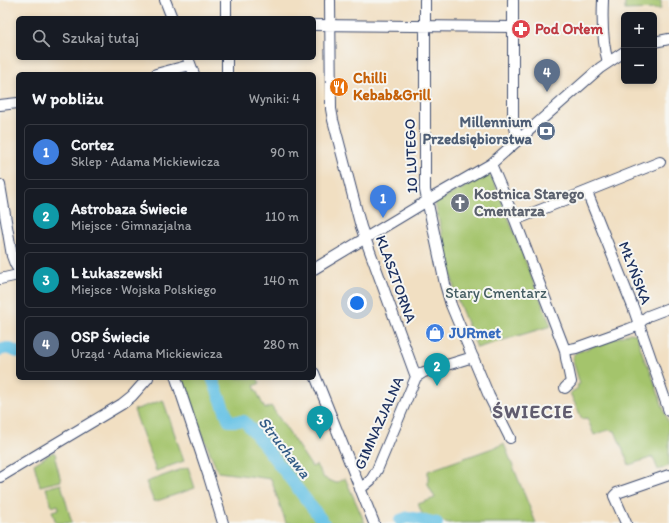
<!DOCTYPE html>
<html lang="pl">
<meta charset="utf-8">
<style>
body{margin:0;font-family:Itim,sans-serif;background:#242831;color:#f1f3f6}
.controls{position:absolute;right:12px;top:12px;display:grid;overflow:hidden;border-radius:6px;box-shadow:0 2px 6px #0003}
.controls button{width:36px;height:36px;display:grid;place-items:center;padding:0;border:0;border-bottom:1px solid #363941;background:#171b24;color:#f1f3f6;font:20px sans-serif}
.you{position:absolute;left:357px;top:303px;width:14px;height:14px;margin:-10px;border:3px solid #fff;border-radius:50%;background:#1a73e8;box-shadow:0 0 0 6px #1a73e833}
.badge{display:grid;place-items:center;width:26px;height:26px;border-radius:50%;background:#0f766e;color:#fff;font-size:13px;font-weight:700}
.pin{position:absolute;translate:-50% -33px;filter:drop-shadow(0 1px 2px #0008)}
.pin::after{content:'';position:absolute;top:21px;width:14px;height:12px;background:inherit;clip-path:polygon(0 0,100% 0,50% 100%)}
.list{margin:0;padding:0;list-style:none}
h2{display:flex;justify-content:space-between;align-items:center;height:52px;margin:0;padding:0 16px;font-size:17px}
h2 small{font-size:13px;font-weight:400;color:#9ea1a6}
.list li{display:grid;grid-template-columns:26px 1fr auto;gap:12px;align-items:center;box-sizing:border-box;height:56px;margin:0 8px 8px;padding:0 8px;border:1px solid #363941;border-radius:6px}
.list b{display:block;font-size:15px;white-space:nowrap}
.list p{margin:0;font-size:13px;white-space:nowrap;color:#9ea1a6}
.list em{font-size:13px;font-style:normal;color:#9ea1a6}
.icon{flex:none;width:22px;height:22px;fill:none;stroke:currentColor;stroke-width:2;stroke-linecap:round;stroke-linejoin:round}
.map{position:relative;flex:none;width:669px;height:523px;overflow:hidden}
.search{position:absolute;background:#171b24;box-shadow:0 2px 6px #0003;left:16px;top:16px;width:300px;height:44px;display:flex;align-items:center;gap:10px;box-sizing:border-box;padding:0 14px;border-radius:6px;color:#9ea1a6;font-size:15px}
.panel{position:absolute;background:#171b24;box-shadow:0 2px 6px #0003;left:16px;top:72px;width:300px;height:308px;border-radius:6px}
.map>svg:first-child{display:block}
.green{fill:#a4c46c;stroke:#607a65}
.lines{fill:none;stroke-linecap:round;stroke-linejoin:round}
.river{stroke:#67c2e5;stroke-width:12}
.minor-casing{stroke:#3b496d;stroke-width:12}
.minor{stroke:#fff;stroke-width:10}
.labels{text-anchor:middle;stroke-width:4;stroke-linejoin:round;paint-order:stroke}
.health-label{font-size:15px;font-weight:bold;fill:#be3a42;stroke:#f6f6f2;text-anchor:start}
.food-label{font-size:15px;font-weight:bold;fill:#c56008;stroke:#f6f6f2;text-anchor:start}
.service-label{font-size:15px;font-weight:bold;fill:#4e5e75;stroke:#f6f6f2;text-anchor:end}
.street-label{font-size:15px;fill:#1b2f5e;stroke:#f6f6f2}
.worship-label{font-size:15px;font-weight:bold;fill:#5b616d;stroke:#f6f6f2;text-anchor:start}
.park-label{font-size:15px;fill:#445c62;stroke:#f6f6f2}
.shop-label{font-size:15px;font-weight:bold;fill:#366cbe;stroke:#f6f6f2;text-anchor:start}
.water-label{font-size:16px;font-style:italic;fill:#325b86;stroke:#f6f6f2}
.district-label{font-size:19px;font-weight:bold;letter-spacing:1px;fill:#605c6f;stroke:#f6f6f2}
</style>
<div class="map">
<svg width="669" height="523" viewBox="0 0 669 523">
<rect width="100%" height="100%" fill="#f6f6f2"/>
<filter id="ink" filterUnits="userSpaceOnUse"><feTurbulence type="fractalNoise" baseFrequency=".025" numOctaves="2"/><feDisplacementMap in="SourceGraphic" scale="8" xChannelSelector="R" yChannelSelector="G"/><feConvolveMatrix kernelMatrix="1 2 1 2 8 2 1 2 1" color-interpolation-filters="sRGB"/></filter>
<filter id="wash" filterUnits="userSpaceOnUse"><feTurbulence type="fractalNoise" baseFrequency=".012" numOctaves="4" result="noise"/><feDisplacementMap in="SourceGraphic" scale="16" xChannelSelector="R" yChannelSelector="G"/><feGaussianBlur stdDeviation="0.9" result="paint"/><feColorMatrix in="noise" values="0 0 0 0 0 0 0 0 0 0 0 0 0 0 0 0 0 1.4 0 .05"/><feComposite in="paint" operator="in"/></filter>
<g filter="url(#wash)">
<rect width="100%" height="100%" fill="#f1dfc2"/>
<path class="green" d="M625,0H661V9L625,10Z
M489,174L495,184L551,326L477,348L456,296L435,203Z
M630,333L636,334L645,361L649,367L669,424V466L658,470L653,457L629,465L615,431L608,430L594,435L587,418L582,419L570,393L578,388L577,385L580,384L572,358L575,353Z
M182,378H257L260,383L254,386L265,409L271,406L312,467L316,465L324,478L336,483L345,478L365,523H286L271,479L218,472L200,428Z
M163,400L184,461L156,471L134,410Z
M504,444L536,523H449L423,516L418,504L435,498L428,485V471Z
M53,452L56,454L57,457L55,458L61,481L40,486L34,464Z
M188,467L195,488L154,502L146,482Z
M61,484L72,523H56L52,511L59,509L58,505L52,507L46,488Z"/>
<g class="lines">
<path class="river" d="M0,350L7,348L18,352
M212,378L229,421H244L254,432L324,523
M400,520L408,517L437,523"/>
</g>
</g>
<g filter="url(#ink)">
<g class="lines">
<g class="minor-casing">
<path id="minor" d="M165,0L172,18
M226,0V18
M330,0L331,109L333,120L361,227L416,377
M425,0V190L445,284L451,305L489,396L510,438
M513,0V119L518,140
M603,0C602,21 602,42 608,62
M314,25L513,27
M654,42L669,39
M188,58L194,74
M227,58V74
M156,74L190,65
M0,105L18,103
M491,164L515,220L565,350L566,358L571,382L565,388
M0,185L12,256L15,264L18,269
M587,192L633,307L669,411
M515,220L660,162
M314,269L437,195L491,164L600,68L624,52
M0,279L18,275
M565,350L576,348L629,329L634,327L648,316L669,308
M314,373L374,523
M176,378L209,477L223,523
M0,477L122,404L132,396L148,378
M360,489L371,480L377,470L416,377L424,372L473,357
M626,523L614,496L617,493L669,475"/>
</g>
<use href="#minor" class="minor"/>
</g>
</g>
<defs>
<g id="pharmacy-disc" transform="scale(1)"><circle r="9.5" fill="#e0444e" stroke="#f6f6f2"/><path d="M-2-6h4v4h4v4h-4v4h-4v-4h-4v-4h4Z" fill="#fff"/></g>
<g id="restaurant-disc" transform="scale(1)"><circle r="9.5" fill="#e8710a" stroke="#f6f6f2"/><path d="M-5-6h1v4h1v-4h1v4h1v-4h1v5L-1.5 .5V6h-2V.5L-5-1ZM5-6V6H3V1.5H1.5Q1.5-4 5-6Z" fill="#fff"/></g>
<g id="bank-disc" transform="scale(1)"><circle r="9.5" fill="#5c6f8a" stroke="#f6f6f2"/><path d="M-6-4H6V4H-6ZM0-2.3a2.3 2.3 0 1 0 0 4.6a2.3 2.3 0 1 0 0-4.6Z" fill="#fff"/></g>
<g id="church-disc" transform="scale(1)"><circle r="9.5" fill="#6b7280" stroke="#f6f6f2"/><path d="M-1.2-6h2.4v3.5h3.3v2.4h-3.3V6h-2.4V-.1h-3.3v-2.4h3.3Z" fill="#fff"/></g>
<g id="shop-disc" transform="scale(1)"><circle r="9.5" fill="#3f7fe0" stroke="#f6f6f2"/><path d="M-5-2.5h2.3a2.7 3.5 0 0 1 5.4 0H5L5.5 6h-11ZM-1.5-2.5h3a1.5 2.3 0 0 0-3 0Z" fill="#fff"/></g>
</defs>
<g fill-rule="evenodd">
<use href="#pharmacy-disc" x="521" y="29"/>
<use href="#restaurant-disc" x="339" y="87"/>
<use href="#bank-disc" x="546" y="131"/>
<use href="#church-disc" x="460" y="203"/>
<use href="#shop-disc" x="435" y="333"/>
</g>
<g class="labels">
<g class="health-label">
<text x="535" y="34">Pod Orłem</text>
</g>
<g class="food-label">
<text x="353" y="83">Chilli<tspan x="353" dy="17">Kebab&amp;Grill</tspan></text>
</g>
<g class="service-label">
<text x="532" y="127">Millennium<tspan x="532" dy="17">Przedsiębiorstwa</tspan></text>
</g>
<g class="street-label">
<text transform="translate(411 156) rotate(-92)" y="5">10 LUTEGO</text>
<text transform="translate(635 273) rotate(69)" y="5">MŁYŃSKA</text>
<text transform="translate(396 279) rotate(70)" y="5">KLASZTORNA</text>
<text transform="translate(379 423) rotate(-66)" y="5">GIMNAZJALNA</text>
</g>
<g class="worship-label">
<text x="474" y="199">Kostnica Starego<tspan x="474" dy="17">Cmentarza</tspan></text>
</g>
<g class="park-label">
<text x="496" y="298">Stary Cmentarz</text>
</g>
<g class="shop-label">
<text x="449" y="338">JURmet</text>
</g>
<g class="water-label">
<text transform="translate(285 447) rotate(52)" y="6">Struchawa</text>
</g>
<g class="district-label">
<text x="533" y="418">ŚWIECIE</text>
</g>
</g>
</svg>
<div class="controls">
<button>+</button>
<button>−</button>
</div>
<div class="you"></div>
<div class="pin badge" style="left:383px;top:218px;background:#3f7fe0">1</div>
<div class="pin badge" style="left:437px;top:386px;background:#0f9aa8">2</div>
<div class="pin badge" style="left:320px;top:439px;background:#0f9aa8">3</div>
<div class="pin badge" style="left:547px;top:92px;background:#5c6f8a">4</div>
<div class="search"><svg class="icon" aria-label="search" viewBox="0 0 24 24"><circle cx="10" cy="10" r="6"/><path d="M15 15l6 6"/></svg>Szukaj tutaj</div>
<section class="panel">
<h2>W pobliżu<small>Wyniki: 4</small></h2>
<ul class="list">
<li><span class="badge" style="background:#3f7fe0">1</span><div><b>Cortez</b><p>Sklep · Adama Mickiewicza</p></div><em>90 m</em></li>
<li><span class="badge" style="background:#0f9aa8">2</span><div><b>Astrobaza Świecie</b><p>Miejsce · Gimnazjalna</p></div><em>110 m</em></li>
<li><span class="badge" style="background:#0f9aa8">3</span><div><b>L Łukaszewski</b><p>Miejsce · Wojska Polskiego</p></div><em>140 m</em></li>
<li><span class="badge" style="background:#5c6f8a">4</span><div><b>OSP Świecie</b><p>Urząd · Adama Mickiewicza</p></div><em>280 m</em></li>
</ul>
</section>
</div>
